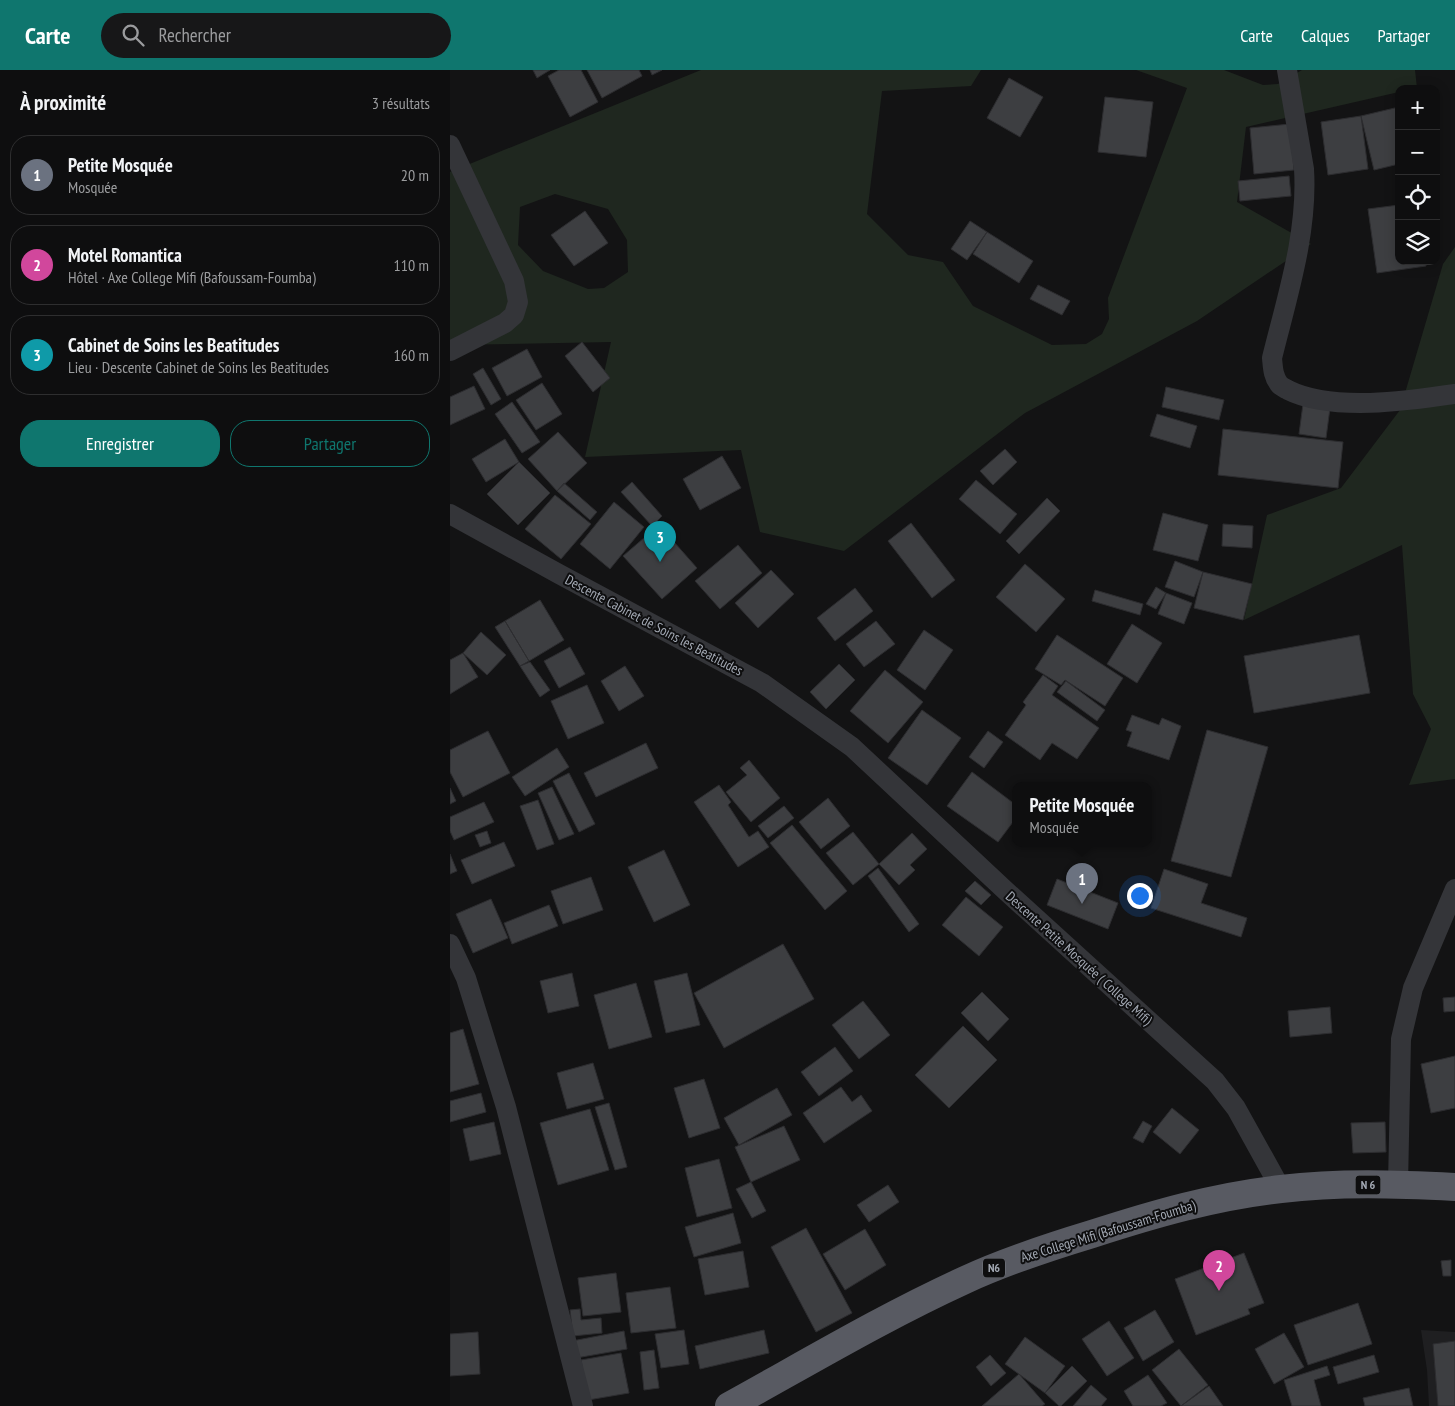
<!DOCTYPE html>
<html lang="fr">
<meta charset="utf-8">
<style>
body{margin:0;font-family:"PT Sans Narrow",sans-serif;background:#171718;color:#f1f3f6}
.controls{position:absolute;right:15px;top:15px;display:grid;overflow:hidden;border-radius:10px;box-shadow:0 2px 12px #0003}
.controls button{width:45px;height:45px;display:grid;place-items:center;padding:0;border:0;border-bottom:1px solid #2e2e2f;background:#0e0e0f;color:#f1f3f6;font:25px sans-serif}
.you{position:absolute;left:689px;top:825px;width:18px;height:18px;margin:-12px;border:4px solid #fff;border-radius:50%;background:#1a73e8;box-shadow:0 0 0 8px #1a73e833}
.badge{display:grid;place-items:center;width:32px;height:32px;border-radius:50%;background:#0f766e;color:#fff;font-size:16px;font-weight:700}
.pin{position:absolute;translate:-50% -41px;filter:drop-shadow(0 1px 2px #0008)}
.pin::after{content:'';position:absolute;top:26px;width:18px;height:15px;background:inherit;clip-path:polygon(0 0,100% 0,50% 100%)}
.popup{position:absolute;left:562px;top:712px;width:140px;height:65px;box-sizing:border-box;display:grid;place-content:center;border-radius:10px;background:#0e0e0f;filter:drop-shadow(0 1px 4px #0005);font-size:16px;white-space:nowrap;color:#9b9c9e}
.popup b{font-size:19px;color:#f1f3f6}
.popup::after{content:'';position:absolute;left:50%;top:100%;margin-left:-10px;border:10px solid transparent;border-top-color:#0e0e0f}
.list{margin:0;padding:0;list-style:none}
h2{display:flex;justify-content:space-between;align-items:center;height:65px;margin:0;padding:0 20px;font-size:21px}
h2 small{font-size:16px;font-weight:400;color:#9b9c9e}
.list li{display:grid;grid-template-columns:32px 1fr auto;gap:15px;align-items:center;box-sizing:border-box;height:80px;margin:0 10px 10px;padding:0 10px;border:1px solid #2e2e2f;border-radius:20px}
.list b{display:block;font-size:19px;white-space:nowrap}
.list p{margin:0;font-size:16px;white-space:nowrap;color:#9b9c9e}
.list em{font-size:16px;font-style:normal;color:#9b9c9e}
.actions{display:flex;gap:10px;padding:15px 20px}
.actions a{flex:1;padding:11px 0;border:1px solid #0f766e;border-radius:20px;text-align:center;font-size:18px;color:#0f766e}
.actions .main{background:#0f766e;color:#fff}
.icon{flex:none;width:28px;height:28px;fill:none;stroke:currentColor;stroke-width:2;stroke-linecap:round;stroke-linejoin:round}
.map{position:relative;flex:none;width:1005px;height:1336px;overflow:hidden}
header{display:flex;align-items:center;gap:30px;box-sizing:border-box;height:70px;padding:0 25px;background:#0f766e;color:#fff}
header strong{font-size:24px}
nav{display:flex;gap:28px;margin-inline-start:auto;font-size:18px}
.search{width:350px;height:45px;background:#171718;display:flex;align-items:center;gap:12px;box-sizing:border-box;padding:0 18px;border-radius:28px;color:#9b9c9e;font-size:19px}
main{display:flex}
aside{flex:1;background:#0e0e0f}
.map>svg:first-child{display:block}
.built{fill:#1f1f21}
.green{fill:#1f271f;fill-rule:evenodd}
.building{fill:#3d3e41;stroke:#2d2d30}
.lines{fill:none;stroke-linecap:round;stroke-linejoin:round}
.minor{stroke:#343539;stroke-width:20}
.trunk{stroke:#585a62;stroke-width:28}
.labels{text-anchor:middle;stroke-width:4;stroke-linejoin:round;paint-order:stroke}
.shield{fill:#0e0e0f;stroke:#777b83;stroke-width:1}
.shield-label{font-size:12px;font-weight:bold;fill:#a4aab5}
.street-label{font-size:14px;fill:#a4aab5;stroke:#0e0e0f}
</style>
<header>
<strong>Carte</strong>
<div class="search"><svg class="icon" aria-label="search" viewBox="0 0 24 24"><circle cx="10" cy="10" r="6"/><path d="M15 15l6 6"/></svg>Rechercher</div>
<nav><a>Carte</a><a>Calques</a><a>Partager</a></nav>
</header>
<main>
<aside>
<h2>À proximité<small>3 résultats</small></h2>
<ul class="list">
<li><span class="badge" style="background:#6b7280">1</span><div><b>Petite Mosquée</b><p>Mosquée</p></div><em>20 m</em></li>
<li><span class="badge" style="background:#d1479c">2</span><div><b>Motel Romantica</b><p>Hôtel · Axe College Mifi (Bafoussam-Foumba)</p></div><em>110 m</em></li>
<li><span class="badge" style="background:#0f9aa8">3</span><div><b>Cabinet de Soins les Beatitudes</b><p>Lieu · Descente Cabinet de Soins les Beatitudes</p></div><em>160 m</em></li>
</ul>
<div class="actions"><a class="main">Enregistrer</a><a>Partager</a></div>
</aside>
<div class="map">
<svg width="1005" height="1336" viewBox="0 0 1005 1336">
<rect width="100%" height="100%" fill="#131314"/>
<path class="built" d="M971,1260L1005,1262V1336H979L977,1300Z"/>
<path class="green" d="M251,0H531L521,16L432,21L417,144L458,185L493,192L523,236L602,275L636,274L652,264L659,249L658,228L737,18L686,0H774L813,15L828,14L852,0H965L967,18L949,19V22L796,57L787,132L861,174L747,251L575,343L394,481L310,462L291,380L135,387L161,272L0,275V102ZM105,124L158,139L177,170L178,202L154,218L138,219L93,201L68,175L70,137Z
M1005,177V709L959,715L981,659L963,624L952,475L794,550L817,445L891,418L950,340L993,194Z"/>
<path class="building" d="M83,0H100L87,8Z
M109,0H131L148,32L120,47L98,6Z
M137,0H189L192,6L152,28Z
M200,0H212L202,5Z
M559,8L593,27L570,67L537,48Z
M655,27L703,32L696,87L648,82Z
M949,37V94L924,100L911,46Z
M911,46L918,99L878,105L871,52Z
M840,54L844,100L804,104L800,58Z
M839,106L841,126L790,131L788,111Z
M949,135V191H976V196L927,203L918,139Z
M135,141L158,173L124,196L101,165Z
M520,151L537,162L517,190L501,179Z
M537,162L583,191L569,213L523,184Z
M588,215L620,231L612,245L580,229Z
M132,272L160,308L143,322L115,286Z
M77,279L92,307L57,326L42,298Z
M33,298L51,329L41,335L23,304Z
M92,313L112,344L86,360L66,330Z
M24,316L35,339L0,355V327Z
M716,317L774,330L769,350L712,337Z
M62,332L90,372L72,383L45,344Z
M853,334L880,338L876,368L849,364Z
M707,344L747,356L740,378L700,366Z
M773,359L893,372L888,418L768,405Z
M108,362L137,393L107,421L78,389Z
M55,369L69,392L36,412L22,389Z
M555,379L567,392L543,415L530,401Z
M272,386L291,418L250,440L233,409Z
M69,392L100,423L68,455L37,424Z
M526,410L567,444L550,464L509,429Z
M182,412L212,446L202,456L171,422Z
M114,413L147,442L140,450L107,421Z
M105,425L141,454L111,489L75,459Z
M597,428L610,441L569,484L556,471Z
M164,432L194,457L160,499L130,474Z
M713,443L758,455L748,491L703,480Z
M461,453L505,510L482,528L438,471Z
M773,454L803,456L802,478L772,476Z
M209,455L247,498L212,529L173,486Z
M288,475L312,503L270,539L245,511Z
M725,491L753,502L744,527L715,517Z
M575,494L615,529L586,562L546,527Z
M321,500L344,524L308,558L285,533Z
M753,502L802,514L793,550L744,538Z
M706,517L716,523L706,539L696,534Z
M405,518L423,541L385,571L367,548Z
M645,520L693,534L690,545L642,531Z
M716,523L742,533L734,554L708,544Z
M90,530L114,570L79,591L55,551Z
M55,551L79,591L70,596L45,557Z
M426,551L445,574L414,597L396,574Z
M682,554L712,573L687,613L657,594Z
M474,560L503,580L475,620L447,600Z
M31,562L56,585L37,605L13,583Z
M607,565L673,608L655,636L615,610L611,615L585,599Z
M909,565L920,623L804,643L794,586Z
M120,577L135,604L109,618L94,591Z
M13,583L28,607L0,624V590Z
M80,592L100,620L90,627L70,596Z
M389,594L405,610L376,639L360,622Z
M175,596L194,626L169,641L151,611Z
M435,600L473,632L438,673L400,641Z
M593,605L608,616L602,625L649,658L627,689L602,673L590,690L555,665L576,635L573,632Z
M616,611L655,640L647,651L607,622Z
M137,615L154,653L118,669L101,631Z
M472,640L511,668L477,715L438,688Z
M682,645L709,655L712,648L731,656L719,690L677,676L682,662L676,660Z
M757,660L818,677L781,807L721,791Z
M38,661L60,703L13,727L0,702V680Z
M538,661L553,672L534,698L519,687Z
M196,673L208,698L146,727L134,703Z
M107,678L119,697L75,726L62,707Z
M299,690L330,728L301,752L276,722L297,705L290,698Z
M522,702L566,735V748L548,772L497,736Z
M119,703L145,754L129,762L103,711Z
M269,715L281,732L278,735L299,767L308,761L319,777L288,797L244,732Z
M102,717L124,764L109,770L88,723Z
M0,718L6,731L0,734Z
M378,728L400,756L371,779L349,752Z
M88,730L104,774L87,780L70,736Z
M34,732L44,752L4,770L0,761V747Z
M334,736L344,748L318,768L308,756Z
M342,755L397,821L375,840L320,773Z
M37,761L41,773L30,777L25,765Z
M403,762L429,794L403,815L376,783Z
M462,763L477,779L460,795L465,800L449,815L429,794Z
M54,772L65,796L22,814L11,790Z
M214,780L240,835L204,852L178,797Z
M0,784L7,801L0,804Z
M428,798L469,854L459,862L418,806Z
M714,799L758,814L751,833L797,848L791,867L701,838Z
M141,807L153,840L113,854L101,821Z
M607,809L668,833L658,859L597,835Z
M525,811L541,825L531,835L515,821Z
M516,827L553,857L529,886L492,855Z
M41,829L58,868L23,883L6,844Z
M99,835L108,856L62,874L54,853Z
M333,874L364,929L274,978L244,923Z
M122,903L129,936L98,943L90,911Z
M237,903L250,955L216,963L204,911Z
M186,913L202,967L159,979L144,925Z
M532,922L559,949L538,971L511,943Z
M1005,927V941L994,942L993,928Z
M413,931L440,965L409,989L382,955Z
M880,937L882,963L840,967L838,941Z
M513,956L547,990L499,1038L465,1005Z
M13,959L29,1014L0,1022V963Z
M385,977L403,1001L369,1026L351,1002Z
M1005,986V1038L981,1043L971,994Z
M143,993L154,1029L117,1039L107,1003Z
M254,1009L270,1058L239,1068L224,1018Z
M391,1017L402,1032L411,1025L422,1041L374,1073L353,1043Z
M327,1018L342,1045L289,1075L274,1048Z
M31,1023L36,1042L0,1052V1031Z
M159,1033L177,1097L165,1100L145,1037Z
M722,1038L749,1060L730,1084L703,1062Z
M140,1039L159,1100L108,1115L90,1053Z
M693,1051L702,1056L693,1073L683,1068Z
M44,1052L51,1084L20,1091L13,1059Z
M935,1052L936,1082L903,1083L901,1053Z
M334,1056L350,1090L301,1112L285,1077Z
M269,1089L282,1138L247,1147L235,1098Z
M301,1112L316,1141L302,1148L286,1119Z
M438,1115L449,1132L419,1152L407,1135Z
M283,1143L291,1173L244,1187L235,1157Z
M356,1158L402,1243L366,1262L321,1177Z
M415,1159L436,1195L395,1220L373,1184Z
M293,1181L299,1217L255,1225L248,1189Z
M794,1183L814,1233L798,1239L800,1244L746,1265L725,1209Z
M1001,1190V1206H993L991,1191Z
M166,1203L171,1242L133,1246L128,1208Z
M220,1217L226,1258L181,1263L176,1223Z
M908,1233L922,1274L858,1295L844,1255Z
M130,1239L131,1250L151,1248L152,1263L123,1266L120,1240Z
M705,1240L724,1272L693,1291L674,1258Z
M659,1251L684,1288L657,1306L632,1269Z
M234,1260L239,1294L211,1298L205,1264Z
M314,1260L319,1283L250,1299L245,1276Z
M174,1261L177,1279L126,1288L122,1271Z
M28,1262L30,1304L0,1306V1264Z
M834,1263L854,1297L824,1314L805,1279Z
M575,1267L615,1296L595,1323L555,1294Z
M1005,1271V1336H988L983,1274Z
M729,1279L758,1315L731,1336L702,1300Z
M204,1280L209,1318L194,1320L190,1282Z
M171,1283L179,1323L138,1330L131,1290Z
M540,1285L556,1303L541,1316L526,1297Z
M924,1285L929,1302L888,1314L883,1297Z
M622,1296L637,1311L611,1336H609L595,1323Z
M877,1296L880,1305L864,1310L871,1336H842L834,1310Z
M569,1304L595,1334L592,1336H532Z
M698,1305L717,1333L711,1336H683L674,1321Z
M641,1315L657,1329L651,1336H623Z
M759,1316L773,1336H731Z
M959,1318L963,1336H915L913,1328Z"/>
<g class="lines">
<path class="minor" d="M837,0L854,99C858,163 837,227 822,288C823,298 823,306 829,314C831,317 835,318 838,320C882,342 958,331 1005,324
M0,75L64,211L68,232L64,245L55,253L0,281
M0,444L109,504L312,613L402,677L556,821L765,1011L786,1038L831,1119
M0,874L16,908L56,1037L133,1336
M948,1115L951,969L963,918L1005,819"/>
<path class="trunk" d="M279,1336C357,1293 434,1247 515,1210C556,1191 599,1177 642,1164C704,1144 766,1126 831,1119C888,1112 948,1114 1005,1117"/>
</g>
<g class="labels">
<g class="shield">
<rect x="905.5" y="1105.5" width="25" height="19" rx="4"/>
<rect x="533" y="1188.5" width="22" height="19" rx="4"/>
</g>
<g class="shield-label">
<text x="918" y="1119">N 6</text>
<text x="544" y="1202">N6</text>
</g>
<g class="street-label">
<text transform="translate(204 555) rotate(28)" y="5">Descente Cabinet de Soins les Beatitudes</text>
<text transform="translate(629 888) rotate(42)" y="5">Descente Petite Mosquée ( College Mifi)</text>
<text transform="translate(658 1161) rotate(-17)" y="5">Axe College Mifi (Bafoussam-Foumba)</text>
</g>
</g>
</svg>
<div class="controls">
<button>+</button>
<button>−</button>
<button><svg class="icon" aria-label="locate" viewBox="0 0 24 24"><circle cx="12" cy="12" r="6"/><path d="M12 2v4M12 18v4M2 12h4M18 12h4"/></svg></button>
<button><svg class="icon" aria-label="layers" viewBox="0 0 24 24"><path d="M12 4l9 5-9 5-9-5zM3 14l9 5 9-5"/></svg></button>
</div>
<div class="you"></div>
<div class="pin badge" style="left:632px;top:834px;background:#6b7280">1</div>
<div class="popup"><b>Petite Mosquée</b>Mosquée</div>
<div class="pin badge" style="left:769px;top:1221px;background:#d1479c">2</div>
<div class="pin badge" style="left:210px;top:492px;background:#0f9aa8">3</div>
</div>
</main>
